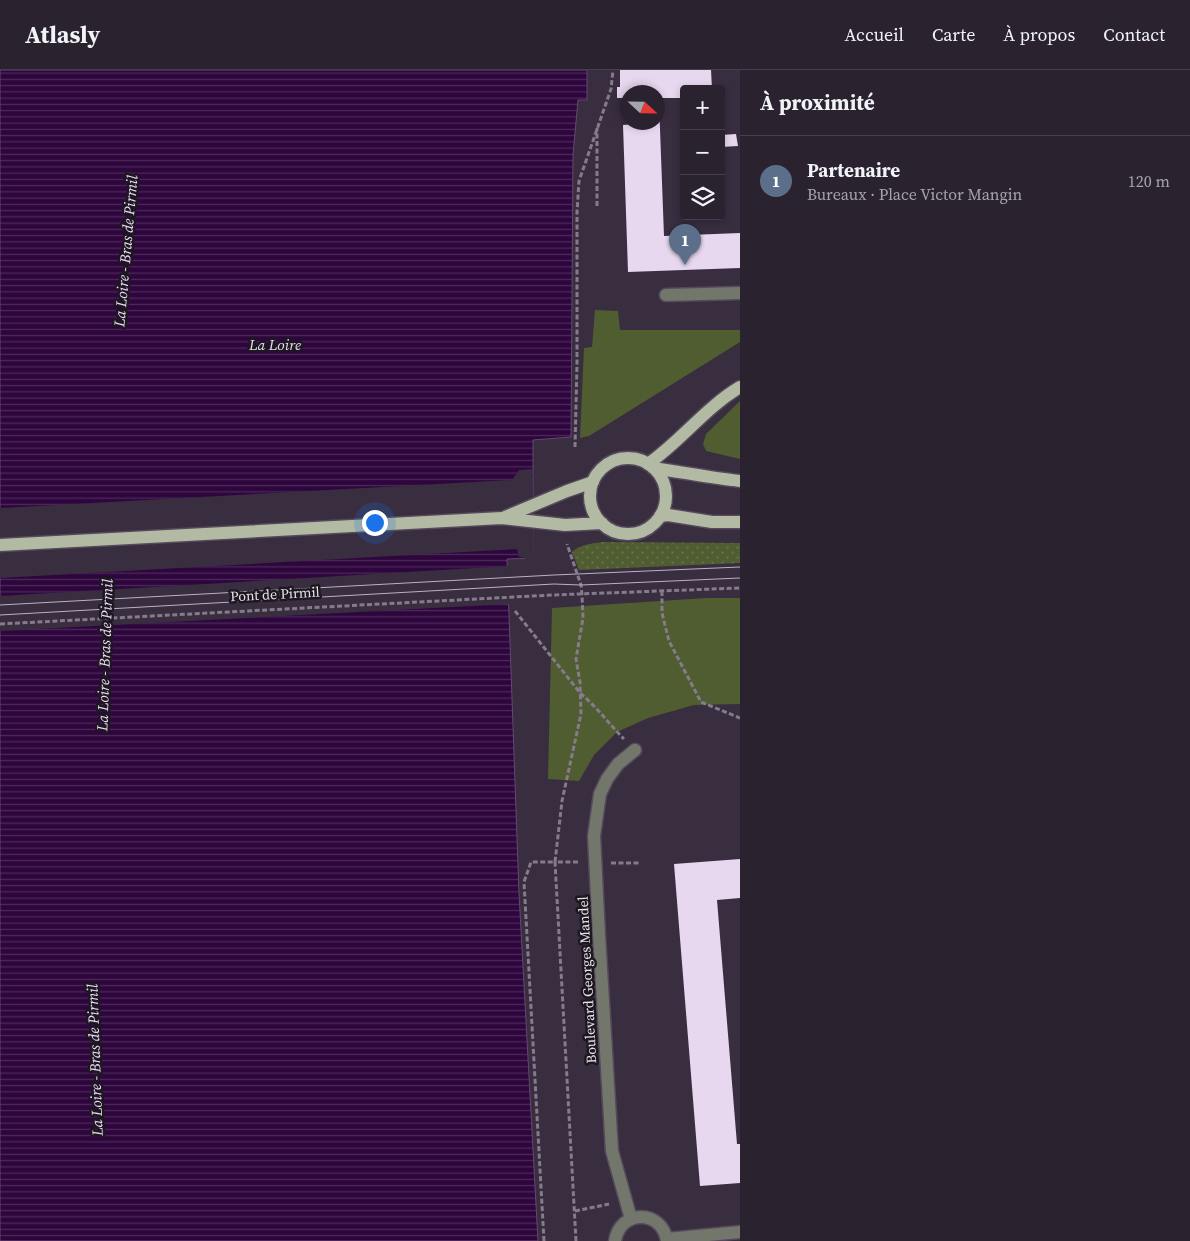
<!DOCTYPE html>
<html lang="fr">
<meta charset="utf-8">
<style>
body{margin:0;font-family:"Source Serif 4",serif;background:#332a38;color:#f1f3f6}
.controls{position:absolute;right:15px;top:15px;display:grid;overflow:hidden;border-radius:5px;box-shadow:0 2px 8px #0003}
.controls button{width:45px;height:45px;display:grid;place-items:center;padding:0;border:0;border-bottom:1px solid #473f4c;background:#2b2230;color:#f1f3f6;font:25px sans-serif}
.compass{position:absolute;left:620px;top:15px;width:45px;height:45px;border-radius:50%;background:#2b2230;box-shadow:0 2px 8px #0003;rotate:112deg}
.you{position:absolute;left:374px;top:452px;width:18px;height:18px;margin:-12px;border:4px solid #fff;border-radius:50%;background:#1a73e8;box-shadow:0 0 0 8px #1a73e833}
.badge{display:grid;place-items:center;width:32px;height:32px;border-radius:50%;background:#a2c929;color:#fff;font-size:16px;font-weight:700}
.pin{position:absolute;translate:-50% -41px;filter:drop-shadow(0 1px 2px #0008)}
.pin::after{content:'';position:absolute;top:26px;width:18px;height:15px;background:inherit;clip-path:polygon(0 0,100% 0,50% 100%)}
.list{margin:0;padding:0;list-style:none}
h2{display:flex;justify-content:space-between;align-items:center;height:65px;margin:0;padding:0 20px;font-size:21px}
h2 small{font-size:16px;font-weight:400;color:#a6a4ab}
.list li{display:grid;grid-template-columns:32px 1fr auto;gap:15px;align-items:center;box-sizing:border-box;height:90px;padding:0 20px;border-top:1px solid #473f4c}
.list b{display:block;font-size:19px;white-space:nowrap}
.list p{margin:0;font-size:16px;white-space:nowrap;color:#a6a4ab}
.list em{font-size:16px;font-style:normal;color:#a6a4ab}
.icon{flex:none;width:28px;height:28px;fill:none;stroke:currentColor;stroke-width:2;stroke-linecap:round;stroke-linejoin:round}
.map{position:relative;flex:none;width:740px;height:1171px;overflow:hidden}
header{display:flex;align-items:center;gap:30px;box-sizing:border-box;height:70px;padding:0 25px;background:#2b2230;border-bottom:1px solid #473f4c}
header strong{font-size:24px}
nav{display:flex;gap:28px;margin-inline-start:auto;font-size:18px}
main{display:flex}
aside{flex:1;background:#2b2230}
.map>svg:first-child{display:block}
.grass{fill:url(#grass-dots)}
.green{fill:#4f5d31}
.water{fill:url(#water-rules);stroke:#664772}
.pier{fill:#392d40}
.building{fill:#e7d7ef}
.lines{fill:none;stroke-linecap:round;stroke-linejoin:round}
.minor-casing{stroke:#554a5c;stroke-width:15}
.major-casing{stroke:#554a5c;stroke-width:15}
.path{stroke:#867b8b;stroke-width:3;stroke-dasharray:5 2.5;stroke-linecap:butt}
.minor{stroke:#72766b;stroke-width:12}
.major{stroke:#b2baa3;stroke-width:12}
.tram{stroke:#bbb2c0;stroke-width:1}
.labels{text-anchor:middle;stroke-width:5;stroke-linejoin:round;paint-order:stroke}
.street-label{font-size:14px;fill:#e8e0ec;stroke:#1d1820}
.water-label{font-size:15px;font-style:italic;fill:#eed7fa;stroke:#1d1820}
</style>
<header>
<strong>Atlasly</strong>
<nav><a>Accueil</a><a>Carte</a><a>À propos</a><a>Contact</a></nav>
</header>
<main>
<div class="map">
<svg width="740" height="1171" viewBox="0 0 740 1171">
<defs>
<pattern id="grass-dots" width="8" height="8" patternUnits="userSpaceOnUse" patternTransform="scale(1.25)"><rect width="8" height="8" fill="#4f5d31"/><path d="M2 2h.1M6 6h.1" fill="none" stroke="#68744f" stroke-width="1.8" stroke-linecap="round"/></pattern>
<pattern id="water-rules" width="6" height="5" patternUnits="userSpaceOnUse" patternTransform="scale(1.25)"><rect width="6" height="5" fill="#2e063d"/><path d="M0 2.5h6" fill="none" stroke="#4c2a59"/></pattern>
</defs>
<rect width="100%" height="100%" fill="#392d40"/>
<path class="grass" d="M602,472L740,473V493L579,500L572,482C582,474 590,474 602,472Z"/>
<path class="green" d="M595,240L618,241L620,260H740V272L589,366L580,368L584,278L592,277Z
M740,331V389L706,381L703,374L706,364Z
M706,528H740V634L694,635L648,648L617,662L594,685L579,711L548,709L552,538Z"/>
<path class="water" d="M0,0H587V30H578L573,85L571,367L533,370V488L507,489L519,823L538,1171H0Z"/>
<path class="pier" d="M532,399L534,491H526L525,488L519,487L517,479L0,508V438L512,410L519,400Z
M509,496L511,534L0,561V526Z"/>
<path class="building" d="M620,0H711L712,19H684V28H658V22H628V28H617V17H620Z
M658,32H659L664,166L740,163V198L628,202L623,55L658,52Z
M736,64L738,76L721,77V65Z
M740,789V828L717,830L737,1074H740V1113L700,1116L674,794Z"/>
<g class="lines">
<g class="minor-casing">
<path id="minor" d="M666,225L740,223
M631,1149L612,1081L599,865L594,766L600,724L607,709L618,694L635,680
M667,1169L740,1162
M615,1171C620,1139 662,1139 667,1171"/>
</g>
<g class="major-casing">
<path id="major" d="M590 426a38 38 0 1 1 76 0a38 38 0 1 1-76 0Z
M648,394C681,371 705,338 740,317
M653,398C682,402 711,408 740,411
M660,446L668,445L712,452H740
M505,447L567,421L593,412
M0,475L502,448L565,455L602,453"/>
</g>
<path class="path" d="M597,136V58
M575,377L577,294V142L579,111L611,19L613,0
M662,521V543L669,571L701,632L740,648
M515,541L581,624C597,637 609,654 624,669
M0,554L552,525L740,518
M611,793H641
M575,1141L609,1134
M544,1171L524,812L531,792H555L562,731L581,644L580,612L576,589L583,548L582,525L581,515L567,474
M576,1171L555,792H580"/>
<use href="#minor" class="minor"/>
<use href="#major" class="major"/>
<path class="tram" d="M0,535L554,505L740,497
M0,545L554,514L581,515L740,508"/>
</g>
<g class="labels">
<g class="street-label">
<text transform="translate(275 524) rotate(-3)" y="5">Pont de Pirmil</text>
<text transform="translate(587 910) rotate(-93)" y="5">Boulevard Georges Mandel</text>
</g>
<g class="water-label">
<text transform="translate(126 181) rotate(-85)" y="5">La Loire - Bras de Pirmil</text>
<text x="275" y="280">La Loire</text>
<text transform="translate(105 585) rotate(-88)" y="5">La Loire - Bras de Pirmil</text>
<text transform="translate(95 990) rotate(-92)" y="5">La Loire - Bras de Pirmil</text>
</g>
</g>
</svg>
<div class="controls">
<button>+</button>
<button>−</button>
<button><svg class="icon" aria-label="layers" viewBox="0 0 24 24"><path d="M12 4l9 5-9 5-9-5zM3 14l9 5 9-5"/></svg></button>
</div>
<svg class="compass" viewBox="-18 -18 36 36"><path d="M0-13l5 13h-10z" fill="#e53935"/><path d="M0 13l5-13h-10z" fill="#a6a4ab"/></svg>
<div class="you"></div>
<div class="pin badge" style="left:685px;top:195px;background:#5c6f8a">1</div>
</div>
<aside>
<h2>À proximité<small></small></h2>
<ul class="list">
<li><span class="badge" style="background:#5c6f8a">1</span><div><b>Partenaire</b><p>Bureaux · Place Victor Mangin</p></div><em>120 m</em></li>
</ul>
</aside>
</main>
